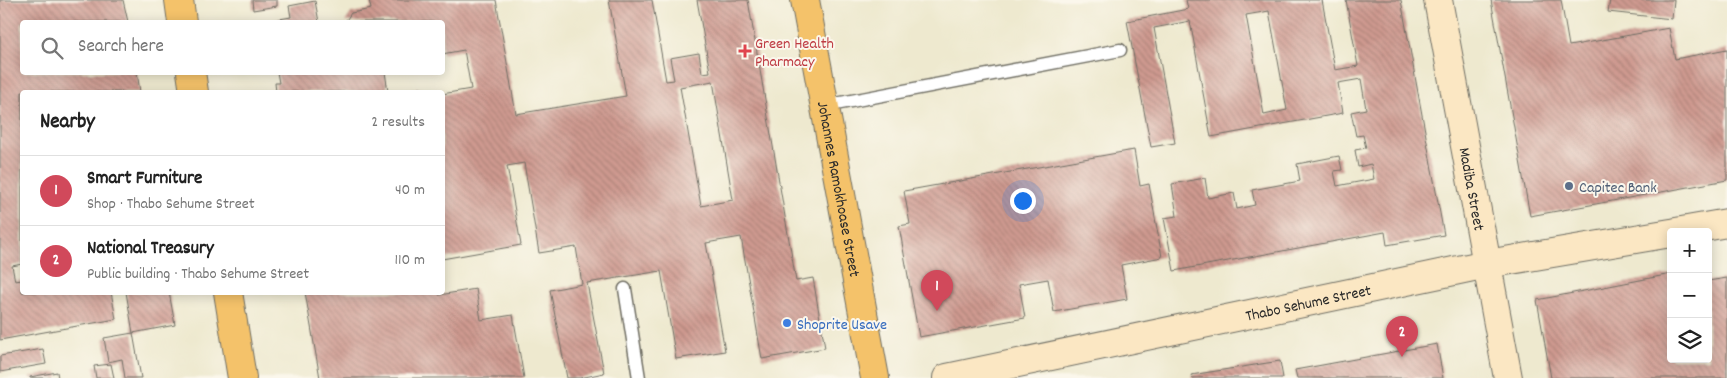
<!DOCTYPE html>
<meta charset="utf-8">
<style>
body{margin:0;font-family:Dekko,sans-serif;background:#f2f2f2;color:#222}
.controls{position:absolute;right:15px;bottom:15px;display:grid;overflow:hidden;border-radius:5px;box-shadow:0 2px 12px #0003}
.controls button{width:45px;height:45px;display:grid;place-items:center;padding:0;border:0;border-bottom:1px solid #e0e0e0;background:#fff;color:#222;font:25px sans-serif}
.you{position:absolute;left:1022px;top:200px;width:18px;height:18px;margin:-12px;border:4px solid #fff;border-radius:50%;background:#1a73e8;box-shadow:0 0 0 8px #1a73e833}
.badge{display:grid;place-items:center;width:32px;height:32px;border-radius:50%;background:#d1495b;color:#fff;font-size:16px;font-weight:700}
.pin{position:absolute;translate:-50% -41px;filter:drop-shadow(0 1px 2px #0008)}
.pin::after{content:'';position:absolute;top:26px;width:18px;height:15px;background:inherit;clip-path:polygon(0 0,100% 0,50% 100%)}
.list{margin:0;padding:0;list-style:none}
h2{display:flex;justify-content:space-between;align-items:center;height:65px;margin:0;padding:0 20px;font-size:21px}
h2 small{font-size:16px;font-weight:400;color:#767676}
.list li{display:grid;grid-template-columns:32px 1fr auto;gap:15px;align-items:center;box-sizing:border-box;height:70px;padding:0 20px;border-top:1px solid #e0e0e0}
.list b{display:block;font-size:19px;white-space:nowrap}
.list p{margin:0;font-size:16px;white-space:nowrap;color:#767676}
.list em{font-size:16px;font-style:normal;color:#767676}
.icon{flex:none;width:28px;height:28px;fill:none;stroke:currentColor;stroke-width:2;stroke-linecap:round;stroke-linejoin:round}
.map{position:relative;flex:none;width:1727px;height:378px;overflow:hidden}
.search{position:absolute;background:#fff;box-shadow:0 2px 12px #0003;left:20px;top:20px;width:425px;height:55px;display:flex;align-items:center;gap:12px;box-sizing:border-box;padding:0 18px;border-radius:5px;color:#767676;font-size:19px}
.panel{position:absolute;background:#fff;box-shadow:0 2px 12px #0003;left:20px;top:90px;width:425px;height:205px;border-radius:5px}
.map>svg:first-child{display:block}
.building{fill:url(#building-back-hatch);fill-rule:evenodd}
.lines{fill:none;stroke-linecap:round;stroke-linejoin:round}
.lane-casing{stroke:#6f6e64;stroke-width:15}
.secondary-casing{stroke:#6f6e64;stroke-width:30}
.primary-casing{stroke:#6f6e64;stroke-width:30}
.lane{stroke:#fff;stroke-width:12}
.secondary{stroke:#fbe7c3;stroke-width:28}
.primary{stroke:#f4c26a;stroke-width:28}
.health-dot{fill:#e0444e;stroke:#fbf7ec;stroke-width:2}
.service-dot{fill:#5c6f8a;stroke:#fbf7ec;stroke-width:2}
.shop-dot{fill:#3f7fe0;stroke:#fbf7ec;stroke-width:2}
.labels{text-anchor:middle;stroke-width:4;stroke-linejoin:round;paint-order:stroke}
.health-label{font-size:16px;fill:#be3a42;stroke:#fbf7ec;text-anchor:start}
.service-label{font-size:16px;fill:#4e5e75;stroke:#fbf7ec;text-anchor:start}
.street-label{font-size:16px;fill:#2b2b2b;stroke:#fbf7ec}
.shop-label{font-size:16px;fill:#366cbe;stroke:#fbf7ec;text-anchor:start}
</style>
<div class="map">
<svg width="1727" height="378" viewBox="0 0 1727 378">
<defs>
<pattern id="building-back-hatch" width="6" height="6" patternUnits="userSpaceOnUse" patternTransform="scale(1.25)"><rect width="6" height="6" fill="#cf9a90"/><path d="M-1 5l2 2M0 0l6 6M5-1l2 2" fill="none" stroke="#a87e76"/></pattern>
</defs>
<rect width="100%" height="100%" fill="#fbf7ec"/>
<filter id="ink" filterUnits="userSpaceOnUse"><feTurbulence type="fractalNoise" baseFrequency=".02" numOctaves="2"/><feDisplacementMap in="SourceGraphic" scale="10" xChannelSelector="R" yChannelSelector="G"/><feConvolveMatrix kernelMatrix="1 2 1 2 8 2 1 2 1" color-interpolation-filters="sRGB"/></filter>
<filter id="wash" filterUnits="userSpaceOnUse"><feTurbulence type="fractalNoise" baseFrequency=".0096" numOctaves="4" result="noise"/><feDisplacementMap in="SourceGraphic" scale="20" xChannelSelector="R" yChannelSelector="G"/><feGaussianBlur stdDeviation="1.12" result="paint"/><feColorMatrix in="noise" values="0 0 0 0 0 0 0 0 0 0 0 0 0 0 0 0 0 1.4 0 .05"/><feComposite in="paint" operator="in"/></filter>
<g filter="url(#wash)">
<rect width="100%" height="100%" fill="#eee9cf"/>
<g id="blocks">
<path class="building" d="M0,0H123L128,22H22V72H137L140,92H22V264L12,266L15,281L22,280V292H111L116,319L0,340Z
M252,0H277V6L253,10Z
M369,0H496L516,114L626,96L609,0H652L666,81L674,80L670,58L699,53L702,73L710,72L697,0H748L796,281L813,278L825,348L762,359L741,237L706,243L725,351L676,359L661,271L587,283L604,373L580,378H567L550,290L582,284L576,247L539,253L524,163L507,166L521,245L442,259V94L471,89L464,50L442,54V22H345L351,13L371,9ZM713,81L733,200L701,206L680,87Z
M1186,0H1322L1335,70L1358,66L1346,0H1401L1444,235L1387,245L1385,232L1174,271L1164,218L1177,216L1172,184L1205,178L1208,198L1234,193L1237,209L1255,205L1252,190L1300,181L1297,164L1339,156L1342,170L1334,171L1337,186L1374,179L1371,164L1358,167L1355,150L1366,148L1363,135L1356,136L1351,112L1366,109L1361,79L1338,83L1343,113L1211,137L1190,21L1154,28L1175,143L1151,147L1127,21L1188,9ZM1269,11L1287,110L1264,115L1246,15Z
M1491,0H1561L1569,46L1669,28L1675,59L1727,49V180L1530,216Z
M1610,0H1674L1672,19L1608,12Z
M315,1L319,22H268V21L291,17L289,6Z
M277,72H328V74L385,72L388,92H276L275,83H279Z
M421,88L422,92H400Z
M1134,150L1140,186L1149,184L1162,257L1121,265L1127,299L1054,312L1048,279L1019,284L1025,318L919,337L899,226L910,224L904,191Z
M1671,274V359H1708V281L1727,278V378H1551L1537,300Z
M476,289L481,320L513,315L524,378H320L305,292H439V295Z
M126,292H169L175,325L133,333Z
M133,333L141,378H125L122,359L108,362L104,338Z
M1437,344L1443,378H1297L1295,370Z
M43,349L46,364L0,372V356Z
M1280,361L1283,378H1192L1191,375Z
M111,364L114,378H96L94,366Z
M57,372L58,378H30V377Z"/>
</g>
</g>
<g filter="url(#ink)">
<use href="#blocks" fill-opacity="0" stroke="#6f6e64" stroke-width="1"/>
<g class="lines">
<g class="lane-casing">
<path id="lane" d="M825,106L1120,50
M625,289L639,378"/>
</g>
<g class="secondary-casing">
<g id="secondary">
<path id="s1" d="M1438,0L1508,378"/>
<path d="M1676,232L1727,223"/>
<path id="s2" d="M947,378L1487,264L1671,233"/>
</g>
</g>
<g class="primary-casing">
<g id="primary">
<path d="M179,0L182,22"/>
<path id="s3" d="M805,0L875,378"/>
<path d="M191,72L194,92"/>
<path d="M228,292L242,378"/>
</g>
</g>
<use href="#lane" class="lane"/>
<use href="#secondary" class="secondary"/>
<use href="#primary" class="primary"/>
</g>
</g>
<path class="health-dot" d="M742.5 43.5h5v5h5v5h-5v5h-5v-5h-5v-5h5z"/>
<circle class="service-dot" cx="1569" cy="186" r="5"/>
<circle class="shop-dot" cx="787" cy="323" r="5"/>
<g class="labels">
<g class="health-label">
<text x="755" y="48">Green Health<tspan x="755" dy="18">Pharmacy</tspan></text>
</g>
<g class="service-label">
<text x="1579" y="192">Capitec Bank</text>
</g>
<g class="street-label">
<text dy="6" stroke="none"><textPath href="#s3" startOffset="192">Johannes Ramokhoase Street</textPath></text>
<text dy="6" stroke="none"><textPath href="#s1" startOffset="192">Madiba Street</textPath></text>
<text dy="6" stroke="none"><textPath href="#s2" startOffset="369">Thabo Sehume Street</textPath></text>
</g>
<g class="shop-label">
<text x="797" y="329">Shoprite Usave</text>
</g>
</g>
</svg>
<div class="controls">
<button>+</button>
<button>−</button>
<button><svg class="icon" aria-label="layers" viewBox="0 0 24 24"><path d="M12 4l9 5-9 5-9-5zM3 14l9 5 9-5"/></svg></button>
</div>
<div class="you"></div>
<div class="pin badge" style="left:937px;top:311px">1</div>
<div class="pin badge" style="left:1402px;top:357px">2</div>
<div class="search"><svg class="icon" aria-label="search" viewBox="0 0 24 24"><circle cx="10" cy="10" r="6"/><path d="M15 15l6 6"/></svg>Search here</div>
<section class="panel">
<h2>Nearby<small>2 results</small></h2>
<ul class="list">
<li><span class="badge">1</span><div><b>Smart Furniture</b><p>Shop · Thabo Sehume Street</p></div><em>40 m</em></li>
<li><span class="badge">2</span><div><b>National Treasury</b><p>Public building · Thabo Sehume Street</p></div><em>110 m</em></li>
</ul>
</section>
</div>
